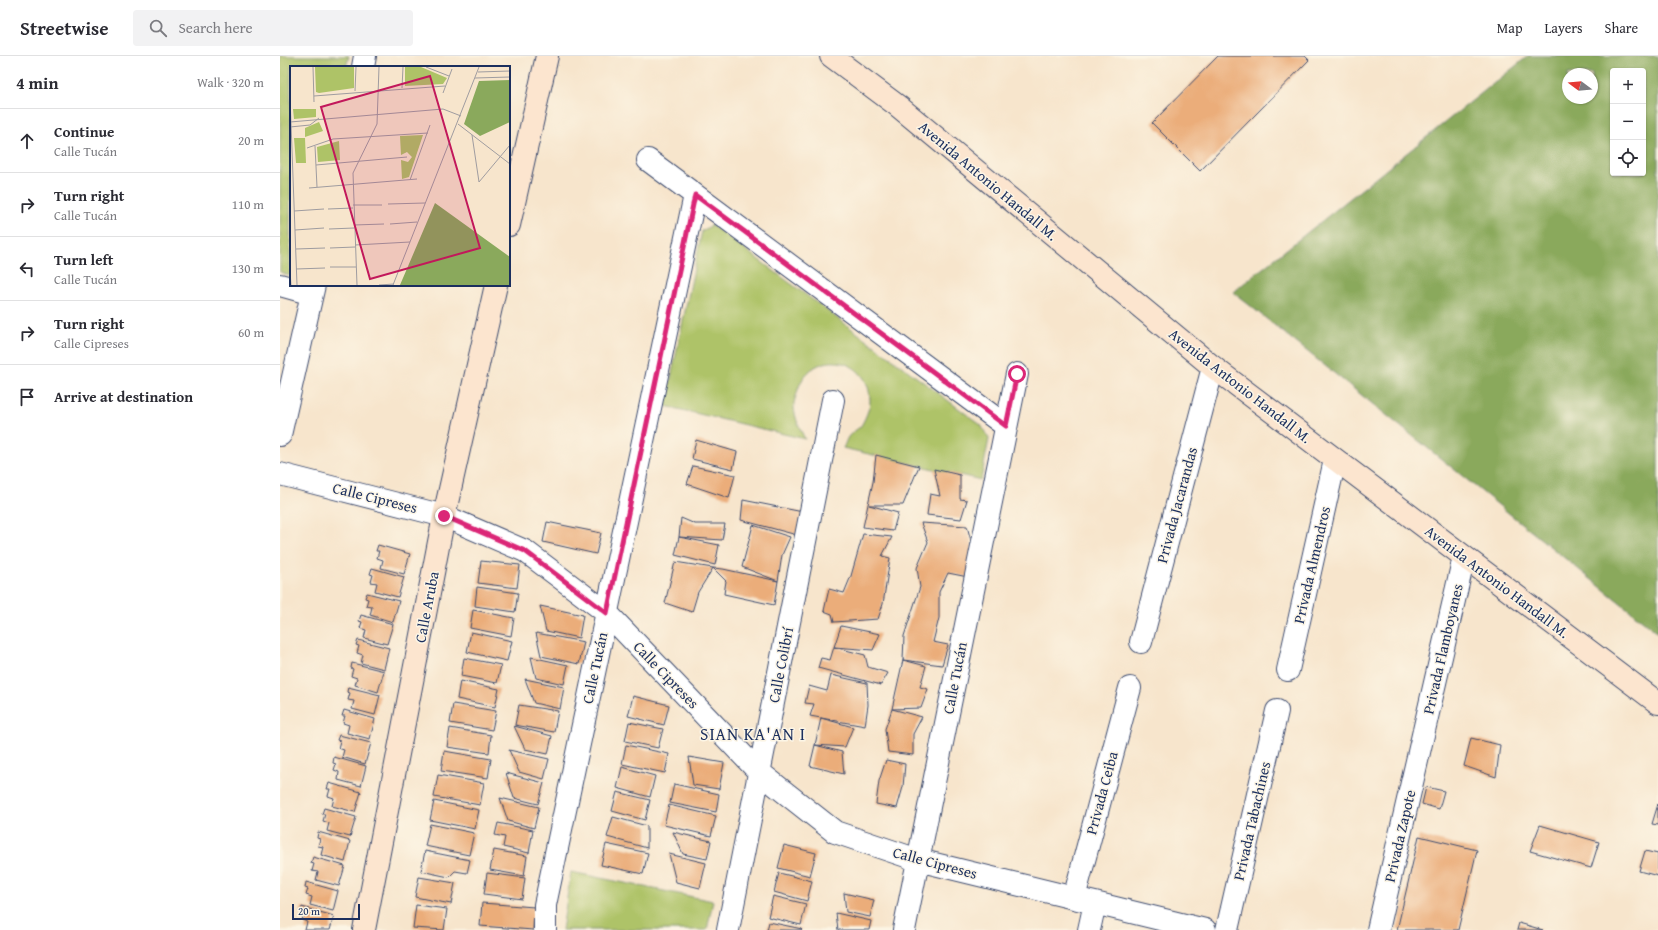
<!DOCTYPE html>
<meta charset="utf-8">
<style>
body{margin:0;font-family:"Gentium Book Plus",serif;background:#f2f2f3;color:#2b2b33}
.controls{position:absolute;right:12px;top:12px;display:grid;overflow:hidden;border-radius:4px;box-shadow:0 1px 3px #0004}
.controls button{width:36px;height:36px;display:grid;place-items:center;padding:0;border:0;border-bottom:1px solid #e1e1e2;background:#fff;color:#2b2b33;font:20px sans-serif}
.compass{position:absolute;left:1282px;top:12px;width:36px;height:36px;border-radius:50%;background:#fff;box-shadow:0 1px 3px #0004;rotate:286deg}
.scale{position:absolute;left:12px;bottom:10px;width:68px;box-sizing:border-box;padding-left:4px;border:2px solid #1b2f5e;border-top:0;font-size:11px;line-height:14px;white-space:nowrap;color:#1b2f5e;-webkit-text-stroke:3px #fcf5e5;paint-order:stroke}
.stop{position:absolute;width:12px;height:12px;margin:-9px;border:3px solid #db2777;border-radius:50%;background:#fff}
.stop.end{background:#db2777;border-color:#fff;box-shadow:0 1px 4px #0008}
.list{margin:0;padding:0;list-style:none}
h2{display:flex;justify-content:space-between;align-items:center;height:52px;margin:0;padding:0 16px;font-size:17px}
h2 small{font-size:13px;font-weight:400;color:#7c7c81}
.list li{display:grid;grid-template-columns:26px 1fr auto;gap:12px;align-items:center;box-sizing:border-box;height:64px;padding:0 16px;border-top:1px solid #e1e1e2}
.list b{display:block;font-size:15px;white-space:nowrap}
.list p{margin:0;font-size:13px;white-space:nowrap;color:#7c7c81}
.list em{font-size:13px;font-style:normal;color:#7c7c81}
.icon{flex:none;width:22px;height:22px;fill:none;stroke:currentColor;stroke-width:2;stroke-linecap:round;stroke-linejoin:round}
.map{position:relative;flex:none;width:1378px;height:874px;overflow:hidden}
header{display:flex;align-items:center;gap:24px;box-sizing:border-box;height:56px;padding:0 20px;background:#fff;border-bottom:1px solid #e1e1e2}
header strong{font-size:19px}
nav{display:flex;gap:22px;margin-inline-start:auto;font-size:14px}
.search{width:280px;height:36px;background:#f2f2f3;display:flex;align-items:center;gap:10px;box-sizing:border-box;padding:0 14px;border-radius:4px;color:#7c7c81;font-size:15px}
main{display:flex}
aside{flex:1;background:#fff}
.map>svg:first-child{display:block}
.green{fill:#aec367;stroke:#647962}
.forest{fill:#8aa95c;stroke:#526c5d;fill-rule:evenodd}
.building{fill:#ebad7a}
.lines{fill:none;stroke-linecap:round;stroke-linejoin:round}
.street-casing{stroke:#3c4a6e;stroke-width:24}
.secondary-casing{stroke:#3c4a6e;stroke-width:24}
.street{stroke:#fff;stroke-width:22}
.secondary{stroke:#fce5cf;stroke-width:22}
.route{stroke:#db2777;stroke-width:5}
.labels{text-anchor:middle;stroke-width:3;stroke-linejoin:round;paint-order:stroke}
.street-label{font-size:15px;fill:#1b2f5e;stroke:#fcf5e5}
.quarter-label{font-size:17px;letter-spacing:1px;fill:#1b2f5e;stroke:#fcf5e5}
.inset-road{fill:none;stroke:#9f9ca0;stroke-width:1}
.view{fill:#c2185b;fill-opacity:0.15;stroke:#c2185b;stroke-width:2}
.inset-edge{fill:none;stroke:#1b2f5e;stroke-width:2}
</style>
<header>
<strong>Streetwise</strong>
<div class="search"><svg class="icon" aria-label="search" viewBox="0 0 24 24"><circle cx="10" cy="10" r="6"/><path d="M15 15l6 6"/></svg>Search here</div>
<nav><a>Map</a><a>Layers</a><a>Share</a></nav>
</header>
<main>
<aside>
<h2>4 min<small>Walk · 320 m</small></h2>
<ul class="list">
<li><svg class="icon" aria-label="ahead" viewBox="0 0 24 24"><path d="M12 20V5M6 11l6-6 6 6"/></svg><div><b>Continue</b><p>Calle Tucán</p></div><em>20 m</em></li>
<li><svg class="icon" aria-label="right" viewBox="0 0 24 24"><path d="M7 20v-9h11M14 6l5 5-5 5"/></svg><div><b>Turn right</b><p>Calle Tucán</p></div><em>110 m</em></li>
<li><svg class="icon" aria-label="left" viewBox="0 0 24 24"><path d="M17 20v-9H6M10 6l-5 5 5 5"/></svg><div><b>Turn left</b><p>Calle Tucán</p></div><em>130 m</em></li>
<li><svg class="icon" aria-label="right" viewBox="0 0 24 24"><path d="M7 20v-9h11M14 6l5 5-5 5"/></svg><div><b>Turn right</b><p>Calle Cipreses</p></div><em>60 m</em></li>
<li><svg class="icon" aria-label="arrive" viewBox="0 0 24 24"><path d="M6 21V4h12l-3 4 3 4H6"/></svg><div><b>Arrive at destination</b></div></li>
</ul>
</aside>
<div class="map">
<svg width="1378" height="874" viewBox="0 0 1378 874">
<rect width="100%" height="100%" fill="#fcf5e5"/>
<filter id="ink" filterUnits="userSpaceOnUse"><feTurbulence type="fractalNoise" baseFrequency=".025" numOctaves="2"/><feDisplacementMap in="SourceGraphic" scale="8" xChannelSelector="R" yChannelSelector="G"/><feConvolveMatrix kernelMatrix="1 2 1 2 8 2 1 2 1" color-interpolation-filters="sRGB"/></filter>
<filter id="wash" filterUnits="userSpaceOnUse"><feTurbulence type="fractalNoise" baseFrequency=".012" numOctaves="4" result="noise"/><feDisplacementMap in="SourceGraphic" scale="16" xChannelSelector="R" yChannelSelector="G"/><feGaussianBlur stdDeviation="0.9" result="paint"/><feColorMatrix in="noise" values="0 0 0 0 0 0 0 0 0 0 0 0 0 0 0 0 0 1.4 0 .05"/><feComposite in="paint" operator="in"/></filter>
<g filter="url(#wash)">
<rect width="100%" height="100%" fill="#f7e5cc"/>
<path class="green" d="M0,0H69L66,11H11L10,220L0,216Z
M432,169L701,369L709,383L701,424L563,392C565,389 566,384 568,381C571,377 576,374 580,371C584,366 590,352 590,345C590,298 528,291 517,337C516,341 513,347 514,351C515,363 520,373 525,383L385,350L422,175Z
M291,816L433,845L427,874H282Z"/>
<path class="forest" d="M1248,0H1378V577L953,236ZM1333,15H1363V117H1333ZM1288,18H1312V42H1288Z"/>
<g id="blocks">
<path class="building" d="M938,0H1025L1029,4L920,115L872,67Z
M416,384L457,396L453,413L412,403Z
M596,399L639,410L623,449H589L618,457L613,475L583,471L593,426Z
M413,410L455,419L449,442L407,428Z
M654,413L680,419V443L687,444L681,463L647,459L650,438L660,440Z
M463,444L523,456L517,479L461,464Z
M401,462L415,468H445L442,484L399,481L439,489L435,509L395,499L399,481Z
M267,466L321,477L316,498L263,486Z
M641,467L687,470L694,496L693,522L668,517L659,536V562L653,586L668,589L662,609L623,604L646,610L640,631L648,633L641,652L612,653L642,661L633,678V699L608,696L605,673L612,653L623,604L624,580L640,531L637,512L648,486Z
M473,469L510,481L502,499L498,525L494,549L444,538L446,525L433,512L443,513L498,525L462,511Z
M583,478L612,481L602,500L610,502L603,548L598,563L554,566L552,558L544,555L549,533L564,537L571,520Z
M98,489L130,498L124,518L101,512L103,504L97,502L99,495H96Z
M201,505L240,509L237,532L198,527Z
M395,506L433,512L418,536L412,556L385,547Z
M92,512L124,521L118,541L95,535L97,527L91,526L93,519L90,518Z
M197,531L238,537L235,556L195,550Z
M87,537L119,545L113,566L90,559L92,551L86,550L88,543L85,542Z
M260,550L303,559L299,582L266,575Z
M193,554L234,562L231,580L190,572Z
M81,559L113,568L107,588L84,582L86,574L80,572L82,566L79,565Z
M561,570L600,578L593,594L554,591Z
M191,576L232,585L227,605L187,596Z
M256,577L304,586L299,608L261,600Z
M78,584L109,592L104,613L81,607L83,599L77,597L79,590L76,589Z
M554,591L585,599L588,611L608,617L601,629L538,612L541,602L550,604Z
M251,601L288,609L284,628L256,622Z
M184,602L221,609L217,627L181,620Z
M72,607L104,615L98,636L75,629L77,622L71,620L73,613L71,612Z
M551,619L587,627L588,649L585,670L530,660L534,648L525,647L529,630L547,635Z
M245,623L284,631L280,653L254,647Z
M180,625L219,633L215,651L177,643Z
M68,631L100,639L95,659L72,653L74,645L68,644L70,637L67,636Z
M353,640L389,649L384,669L348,660Z
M173,648L216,655L212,674L170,667Z
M239,649L278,655L274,676L235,669Z
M64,654L95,663L90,683L67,677L69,669L63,667L65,660H62Z
M541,662L573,671L565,691L535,689Z
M349,666L383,673L378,692L345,685Z
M234,670L272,680L268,698L245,693Z
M170,672L211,679L209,697L167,691Z
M59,679L91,687L85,708L62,701L64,694L58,692L60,685L57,684Z
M1191,682L1220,689L1216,721L1184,710Z
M346,689L389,698L385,717L342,708Z
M535,689L562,696L564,718L530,710Z
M229,694L269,703L264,723L239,716Z
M164,695L211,703L208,722L161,715Z
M54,701L86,710L81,730L58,724L59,716L54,714L56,708L53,707Z
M409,701L444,707L439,733L413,729Z
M606,704L625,708L623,731L617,752L596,748L599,725Z
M342,711L375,720L370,741L337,732Z
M226,717L264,727L258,748L234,742Z
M158,719L204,727L200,749L154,741Z
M49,727L81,736L75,756L52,750L54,742L48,740L50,733H47Z
M394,728L439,738L436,756L390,747Z
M1146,731L1164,735L1159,753L1142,748Z
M337,736L370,744L365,764L332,755Z
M220,742L259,751L254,772L228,765Z
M154,745L199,754L195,773L150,764Z
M1378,748V769L1372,768Z
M389,749L436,760L431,780L384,769Z
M44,752L76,761L70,781L47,775L49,767L43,765L45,758H42Z
M333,761L367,770V792L327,781Z
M218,767L253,774L249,797L223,791L225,781L215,779Z
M150,768L194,777L189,799L145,790Z
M1260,769L1319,786L1311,812L1250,795Z
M38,776L70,785L65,806L41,799L43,791L38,790L40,783L37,782Z
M393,776L431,785L427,803L403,798Z
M1139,780L1197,794L1178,874H1117Z
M326,788L368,797L363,818L321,809Z
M504,789L536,797L530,820L498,812Z
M214,794L247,800L244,820L210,814Z
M145,795L190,804L187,817L175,815L169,821L141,815Z
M1365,795L1378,798V820L1359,815Z
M389,798L426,807L420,832L396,826Z
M33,801L65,810L59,830L36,824L38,816L32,815L34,808L31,807Z
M207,817L245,822L242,843L204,838Z
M499,817L532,825L527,845L494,836Z
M139,821L175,827L171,848L135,841Z
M26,826L58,835L53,855L30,849L32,841L26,839L28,833L25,832Z
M564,837L594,844L590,861L566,856Z
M493,840L526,848L521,869L488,861Z
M202,847L254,851L253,874L200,870Z
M136,849L167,853L164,874L133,872Z
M22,851L54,860L50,874H25L27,866L22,864L24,857H21Z
M556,857L591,865L589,874H558Z
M489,866L522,873L521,874H487Z
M1239,867L1263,874H1237Z"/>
</g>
</g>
<g filter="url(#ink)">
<use href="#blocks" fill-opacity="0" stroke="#3c4a6e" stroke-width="1"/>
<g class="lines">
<g class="street-casing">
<path id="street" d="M83,11L85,0
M368,104L726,370
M0,229L32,238
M0,379L34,229
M0,418L164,460L245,495L327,557L479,716L555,776L638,804L925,874
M861,586L933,311
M1008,614L1055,404
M794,842L850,632
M265,874V849L415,139
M448,874L553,344
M624,874L737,318
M809,874L815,847
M947,874L997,655
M1098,874L1184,501"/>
</g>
<g class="secondary-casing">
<path id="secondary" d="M551,0L618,50L933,311L1378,647
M229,169L267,0
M84,874L164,460L216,229"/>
</g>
<use href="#street" class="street"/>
<use href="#secondary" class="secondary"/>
</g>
</g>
<g class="lines" filter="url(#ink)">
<path class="route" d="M164,460L245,495L327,557L415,139L726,370L737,318"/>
</g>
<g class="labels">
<g class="street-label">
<text transform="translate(708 125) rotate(40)" y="5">Avenida Antonio Handall M.</text>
<text transform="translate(960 330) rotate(38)" y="5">Avenida Antonio Handall M.</text>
<text transform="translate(95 442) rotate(14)" y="5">Calle Cipreses</text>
<text transform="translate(897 449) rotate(-75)" y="5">Privada Jacarandas</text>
<text transform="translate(1032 509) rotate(-77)" y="5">Privada Almendros</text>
<text transform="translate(1217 526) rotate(37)" y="5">Avenida Antonio Handall M.</text>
<text transform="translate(147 551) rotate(-79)" y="5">Calle Aruba</text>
<text transform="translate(1163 593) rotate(-77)" y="5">Privada Flamboyanes</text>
<text transform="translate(501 609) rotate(-79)" y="5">Calle Colibrí</text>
<text transform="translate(315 612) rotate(-78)" y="5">Calle Tucán</text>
<text transform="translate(386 619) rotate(46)" y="5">Calle Cipreses</text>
<text transform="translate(675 622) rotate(-79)" y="5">Calle Tucán</text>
<text transform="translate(822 737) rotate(-75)" y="5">Privada Ceiba</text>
<text transform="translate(972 765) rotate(-77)" y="5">Privada Tabachines</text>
<text transform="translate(1120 780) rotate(-77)" y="5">Privada Zapote</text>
<text transform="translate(655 807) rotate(15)" y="5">Calle Cipreses</text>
</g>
<g class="quarter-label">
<text x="473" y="684">SIAN KA'AN I</text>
</g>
</g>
<g transform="translate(10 10)">
<rect width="220" height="220" fill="#f7e5cc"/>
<path d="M25,1H64V22L29,27L26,26ZM115,1H131L157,12L153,18L115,20ZM3,43H26V51L4,53ZM29,56L33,65L15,71V62ZM133,69L119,111L112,113L111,94L118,96L122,91L117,86L111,89L110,70ZM4,72H15L16,97H6ZM49,75L50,94L28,96L27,81Z" fill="#aec367"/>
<path d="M220,14V56L190,70L174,58L189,15ZM145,137L220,191V219H110Z" fill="#8aa95c"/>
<path class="inset-road" d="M23,1L24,36M136,1L159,10M188,6L220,5M185,12L220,11M112,22L113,1M65,25L66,1M153,27L162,3M0,30L7,219M24,30L155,20M0,56L153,43L171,50M168,58L220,98M0,61L20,59L29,52M182,69L189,116L220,79M25,80L27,121M17,82L43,73L138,67M26,99L117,91M120,114L140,59M19,122L127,113M98,138L135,137M63,139H92M38,143L63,142M4,145L34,143M100,158L127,156M64,159L94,158M39,163L64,162M5,164L34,162M65,179L120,176M40,182L65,181M6,183L35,182M40,201H66M6,203L35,202M0,205L1,219M67,219L63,107L87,58L89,1M89,219L104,218M103,219L189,1"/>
<path class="view" d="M140,10L190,182L80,213L31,41Z"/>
<rect width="220" height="220" class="inset-edge"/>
</g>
</svg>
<div class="controls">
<button>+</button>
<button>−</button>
<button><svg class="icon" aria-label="locate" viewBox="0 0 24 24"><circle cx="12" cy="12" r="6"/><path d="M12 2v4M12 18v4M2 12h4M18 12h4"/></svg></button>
</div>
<svg class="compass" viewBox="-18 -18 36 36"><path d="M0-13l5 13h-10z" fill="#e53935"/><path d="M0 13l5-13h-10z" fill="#7c7c81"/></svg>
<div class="scale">20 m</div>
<div class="stop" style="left:737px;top:318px"></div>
<div class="stop end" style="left:164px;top:460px"></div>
</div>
</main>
